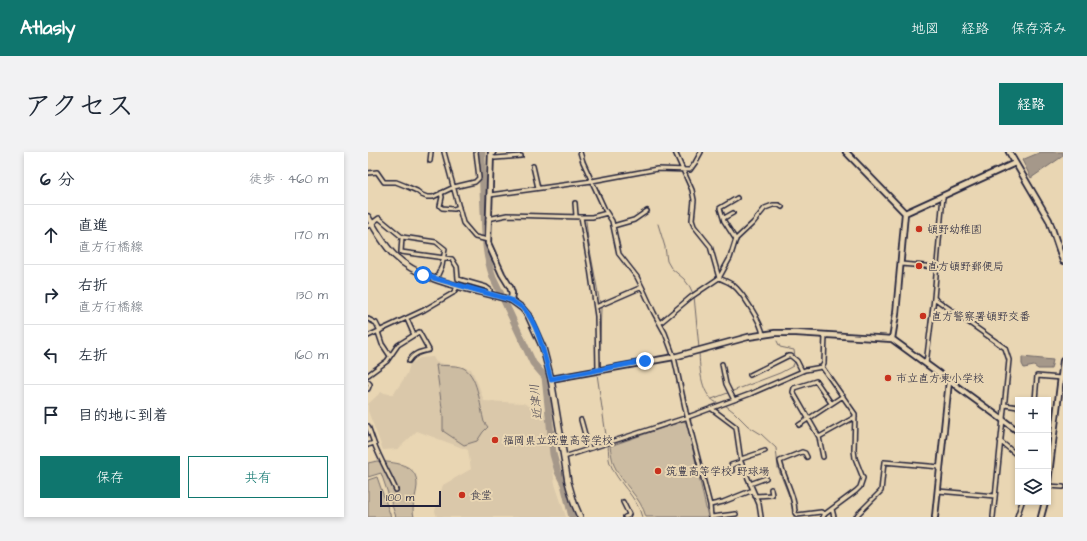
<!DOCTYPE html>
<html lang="ja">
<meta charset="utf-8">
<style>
body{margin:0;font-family:"Architects Daughter","Klee One",sans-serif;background:#f2f2f3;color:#1f2937}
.controls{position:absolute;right:12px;bottom:12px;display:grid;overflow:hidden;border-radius:0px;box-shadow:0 2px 6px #0003}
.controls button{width:36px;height:36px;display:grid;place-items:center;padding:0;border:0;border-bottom:1px solid #e0e1e3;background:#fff;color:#1f2937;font:20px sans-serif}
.scale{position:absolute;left:12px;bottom:10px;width:61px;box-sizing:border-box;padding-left:4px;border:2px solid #22223b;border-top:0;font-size:11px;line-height:14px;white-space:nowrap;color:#22223b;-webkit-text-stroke:3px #e9d6b3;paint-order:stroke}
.stop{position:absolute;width:12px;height:12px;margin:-9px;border:3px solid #1a73e8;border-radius:50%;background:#fff}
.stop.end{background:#1a73e8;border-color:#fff;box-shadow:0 1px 4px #0008}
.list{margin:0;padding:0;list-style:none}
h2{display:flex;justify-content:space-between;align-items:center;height:52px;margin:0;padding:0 16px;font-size:17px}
h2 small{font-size:13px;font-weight:400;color:#747a83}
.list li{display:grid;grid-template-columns:26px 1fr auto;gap:12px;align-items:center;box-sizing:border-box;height:60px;padding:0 16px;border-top:1px solid #e0e1e3}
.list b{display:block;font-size:15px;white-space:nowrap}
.list p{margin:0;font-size:13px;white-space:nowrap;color:#747a83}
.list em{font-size:13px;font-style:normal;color:#747a83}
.actions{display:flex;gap:8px;padding:12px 16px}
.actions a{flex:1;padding:9px 0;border:1px solid #0f766e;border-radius:0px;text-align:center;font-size:14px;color:#0f766e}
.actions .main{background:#0f766e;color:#fff}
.icon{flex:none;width:22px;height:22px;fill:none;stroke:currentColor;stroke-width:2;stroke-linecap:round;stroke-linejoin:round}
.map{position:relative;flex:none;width:695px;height:365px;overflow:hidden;border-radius:0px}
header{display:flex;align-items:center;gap:24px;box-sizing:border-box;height:56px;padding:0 20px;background:#0f766e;color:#fff}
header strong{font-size:19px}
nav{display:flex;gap:22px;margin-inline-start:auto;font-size:14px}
.intro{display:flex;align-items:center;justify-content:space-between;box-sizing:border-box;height:96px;padding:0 24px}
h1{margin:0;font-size:28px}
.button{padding:10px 18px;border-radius:0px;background:#0f766e;color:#fff;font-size:14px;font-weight:700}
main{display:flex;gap:24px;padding:0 24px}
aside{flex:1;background:#fff;border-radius:0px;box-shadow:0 2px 6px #0003}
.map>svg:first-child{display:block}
.built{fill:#dac8aa}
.green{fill:#ccbca2;stroke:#776f6e}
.water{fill:#a5988a;stroke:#71696a}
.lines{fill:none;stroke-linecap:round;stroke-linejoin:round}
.stream{stroke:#71696a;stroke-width:1}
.river{stroke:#a5988a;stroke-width:7}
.street-casing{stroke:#22223b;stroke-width:6}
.secondary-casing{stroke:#22223b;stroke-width:8}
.primary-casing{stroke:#22223b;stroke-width:8}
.street{stroke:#e9d6b3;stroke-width:3}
.secondary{stroke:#e9d6b3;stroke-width:4.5}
.primary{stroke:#e9d6b3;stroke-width:5}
.route{stroke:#1a73e8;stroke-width:5}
.poi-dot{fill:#c8321e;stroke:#e9d6b3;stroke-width:1.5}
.labels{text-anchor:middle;stroke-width:4;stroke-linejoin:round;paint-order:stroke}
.poi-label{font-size:11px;fill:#22223b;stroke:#e9d6b3;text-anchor:start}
.water-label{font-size:12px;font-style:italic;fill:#494553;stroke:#e9d6b3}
</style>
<header>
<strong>Atlasly</strong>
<nav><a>地図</a><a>経路</a><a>保存済み</a></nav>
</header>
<div class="intro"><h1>アクセス</h1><a class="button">経路</a></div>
<main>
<aside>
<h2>6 分<small>徒歩 · 460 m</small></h2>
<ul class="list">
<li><svg class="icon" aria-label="ahead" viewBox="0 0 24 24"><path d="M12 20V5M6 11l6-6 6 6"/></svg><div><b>直進</b><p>直方行橋線</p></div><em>170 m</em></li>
<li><svg class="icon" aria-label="right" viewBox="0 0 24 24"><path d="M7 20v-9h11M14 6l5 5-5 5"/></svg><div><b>右折</b><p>直方行橋線</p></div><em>130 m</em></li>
<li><svg class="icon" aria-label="left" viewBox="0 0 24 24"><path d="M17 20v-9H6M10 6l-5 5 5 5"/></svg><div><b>左折</b></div><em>160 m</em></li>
<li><svg class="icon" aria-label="arrive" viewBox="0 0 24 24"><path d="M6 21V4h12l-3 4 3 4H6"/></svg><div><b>目的地に到着</b></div></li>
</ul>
<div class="actions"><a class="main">保存</a><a>共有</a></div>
</aside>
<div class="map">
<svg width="695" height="365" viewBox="0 0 695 365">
<rect width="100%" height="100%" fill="#e9d6b3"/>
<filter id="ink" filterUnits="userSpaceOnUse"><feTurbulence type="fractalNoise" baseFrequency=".025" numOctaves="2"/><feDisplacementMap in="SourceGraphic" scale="8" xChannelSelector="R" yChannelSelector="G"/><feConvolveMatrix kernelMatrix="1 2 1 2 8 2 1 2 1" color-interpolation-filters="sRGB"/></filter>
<g filter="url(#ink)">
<path class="built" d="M65,205L68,210L103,217L110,232L116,249L155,251L177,262L187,332L198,365H69L67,359L75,333L103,317L100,298L49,279L30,297L15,298L0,259V252L13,240L25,243L39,222L42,212L52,206Z"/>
<path class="green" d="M68,213C76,214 86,213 93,215C110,220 112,255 116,270L120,275L115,280L109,289L96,293L75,279V263Z
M315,269L319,271L340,365H278C273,345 254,332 246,313C244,308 243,300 242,294Z
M9,309C25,311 50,310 49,334C48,345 43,354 46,365H28L13,321L0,325V311Z
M9,325L23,365H0V328Z"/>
<path class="water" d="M673,0H695V4L663,26L654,8Z
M654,205L685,208L683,217H670L666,214L656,216L654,212Z"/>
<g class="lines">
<path class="stream" d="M218,69L220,87L233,157L231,217
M290,72L297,95L299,109L303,116L316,127L322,135L326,144L331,196
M409,189L412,195L426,198L427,206
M331,200C332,217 332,246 352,252
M229,222L239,290
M344,247L412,221L425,214L427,209
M357,253L366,260L380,274L393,282L408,296L410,316L423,349L426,365
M240,293C241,299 240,306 242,311C249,331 269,344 274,365"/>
<path class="river" d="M114,0C114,20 115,39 116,59C117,82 117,103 125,125L165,211L177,225L185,302L190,320L196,332L204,365"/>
<g class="street-casing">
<path id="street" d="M76,0L95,71L107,85L120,88
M126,0L123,5L127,6L153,4
M212,0L215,10L237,58L244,69L251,102L269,125L274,135L286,161L297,181L306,205L318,260L342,353L343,365
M307,0L324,38L326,48L324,68L326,74L342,94L351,126C355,128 361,130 365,133C374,140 394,171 395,183
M62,9L63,0
M165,14L170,36
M0,21L9,20L16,30H28L38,34L49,39L54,43L59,45H65L86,35L107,30L111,26L108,0
M73,41L74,45L72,54L74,56L86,57L91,55
M122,43L224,29L289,17L322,18L327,11L333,0
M207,51L208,64
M213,65H224L239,61
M356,66L365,61
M120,67L139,63L213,65L222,116L229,164L230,218
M0,74L11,66L34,85L33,100L84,107L89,115L90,127L118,135L122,138L121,142
M245,74L266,68L279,59
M34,85L68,90L77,97L74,114L68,127
M368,88L356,69L352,56L369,46
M533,112L569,115
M566,146L637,196L641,208L625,365
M228,155L274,135
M0,167L8,171L12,179
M292,171L323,145L351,126L362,106L368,87L385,71L397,56L405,53H411L414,55
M10,180L14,192L22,204
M0,184L56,158L85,141L90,134
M41,209C46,201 52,200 61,198L51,180L46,183
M354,212L358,232L366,248
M558,212L566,146L575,44
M454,215L487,262L486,298L487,306L495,326L492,335L488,339L457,362L455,365
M454,215L456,211L457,183
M0,223L19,209L30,193L46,183L39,167
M382,223L420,204H423L429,209L434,219
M0,230L2,232L0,237
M667,248L669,224L693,226
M463,251L448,229L426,236L425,240L451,285L487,265
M637,253L650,255
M213,268L221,297
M431,273L475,244
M0,274L6,291L0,293
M451,285L455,305
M632,289L650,304
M6,291C12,307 21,322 28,338
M196,305L320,265L382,242L437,218L454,215
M439,305L437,301L434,300L412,309C416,327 427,343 427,361L429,363L453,360L457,362
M373,307L397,299
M364,319L363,313L373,310
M382,332L398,326
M680,334L695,335
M385,338L391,352L393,365
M570,339L627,344
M387,344L404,343L403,337
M255,350L261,362L260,364L257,365
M342,353L355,350L385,338L373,310L368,275L344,257
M464,357L466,365
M343,365L368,362
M488,365L490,362L513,339L516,310L572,315
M649,365L654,350"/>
</g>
<g class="secondary-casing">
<path id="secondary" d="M123,0L120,91L134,122L142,135L144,141L143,148
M478,0L537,61L528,162L524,187
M641,0L681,68L695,109
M537,61L647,11
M183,227L306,205L380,185L407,181H428L524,187L650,279
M680,330L695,209
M567,365L581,229
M673,365L677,350"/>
</g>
<g class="primary-casing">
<path id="primary" d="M0,65C8,78 16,93 26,103C54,131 106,137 143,148L154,156L160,163L175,196L183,227L200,330L206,351L212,365"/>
</g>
<use href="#street" class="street"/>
<use href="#secondary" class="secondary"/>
<use href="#primary" class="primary"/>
</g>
</g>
<g class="lines" filter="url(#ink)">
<path class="route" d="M55,123L143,148C147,151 152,154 156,157C172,176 176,204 183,227L277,209"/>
</g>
<g class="poi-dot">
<circle cx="551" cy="77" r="4"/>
<circle cx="551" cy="114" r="4"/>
<circle cx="555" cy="164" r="4"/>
<circle cx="520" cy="226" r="4"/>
<circle cx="127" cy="288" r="4"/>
<circle cx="290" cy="319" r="4"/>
<circle cx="94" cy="343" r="4"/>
</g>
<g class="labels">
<g class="poi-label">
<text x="559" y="81">頓野幼稚園</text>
<text x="559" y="118">直方頓野郵便局</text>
<text x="563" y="168">直方警察署頓野交番</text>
<text x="528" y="230">市立直方東小学校</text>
<text x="135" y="292">福岡県立筑豊高等学校</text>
<text x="298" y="323">筑豊高等学校 野球場</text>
<text x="102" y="347">食堂</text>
</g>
<g class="water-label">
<text transform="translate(168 250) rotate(-96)" y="4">近津川</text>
</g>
</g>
</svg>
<div class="controls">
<button>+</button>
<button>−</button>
<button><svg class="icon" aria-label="layers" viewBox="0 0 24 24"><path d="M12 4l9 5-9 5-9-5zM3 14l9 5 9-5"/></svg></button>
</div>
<div class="scale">100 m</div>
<div class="stop" style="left:55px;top:123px"></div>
<div class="stop end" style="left:277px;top:209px"></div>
</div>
</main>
